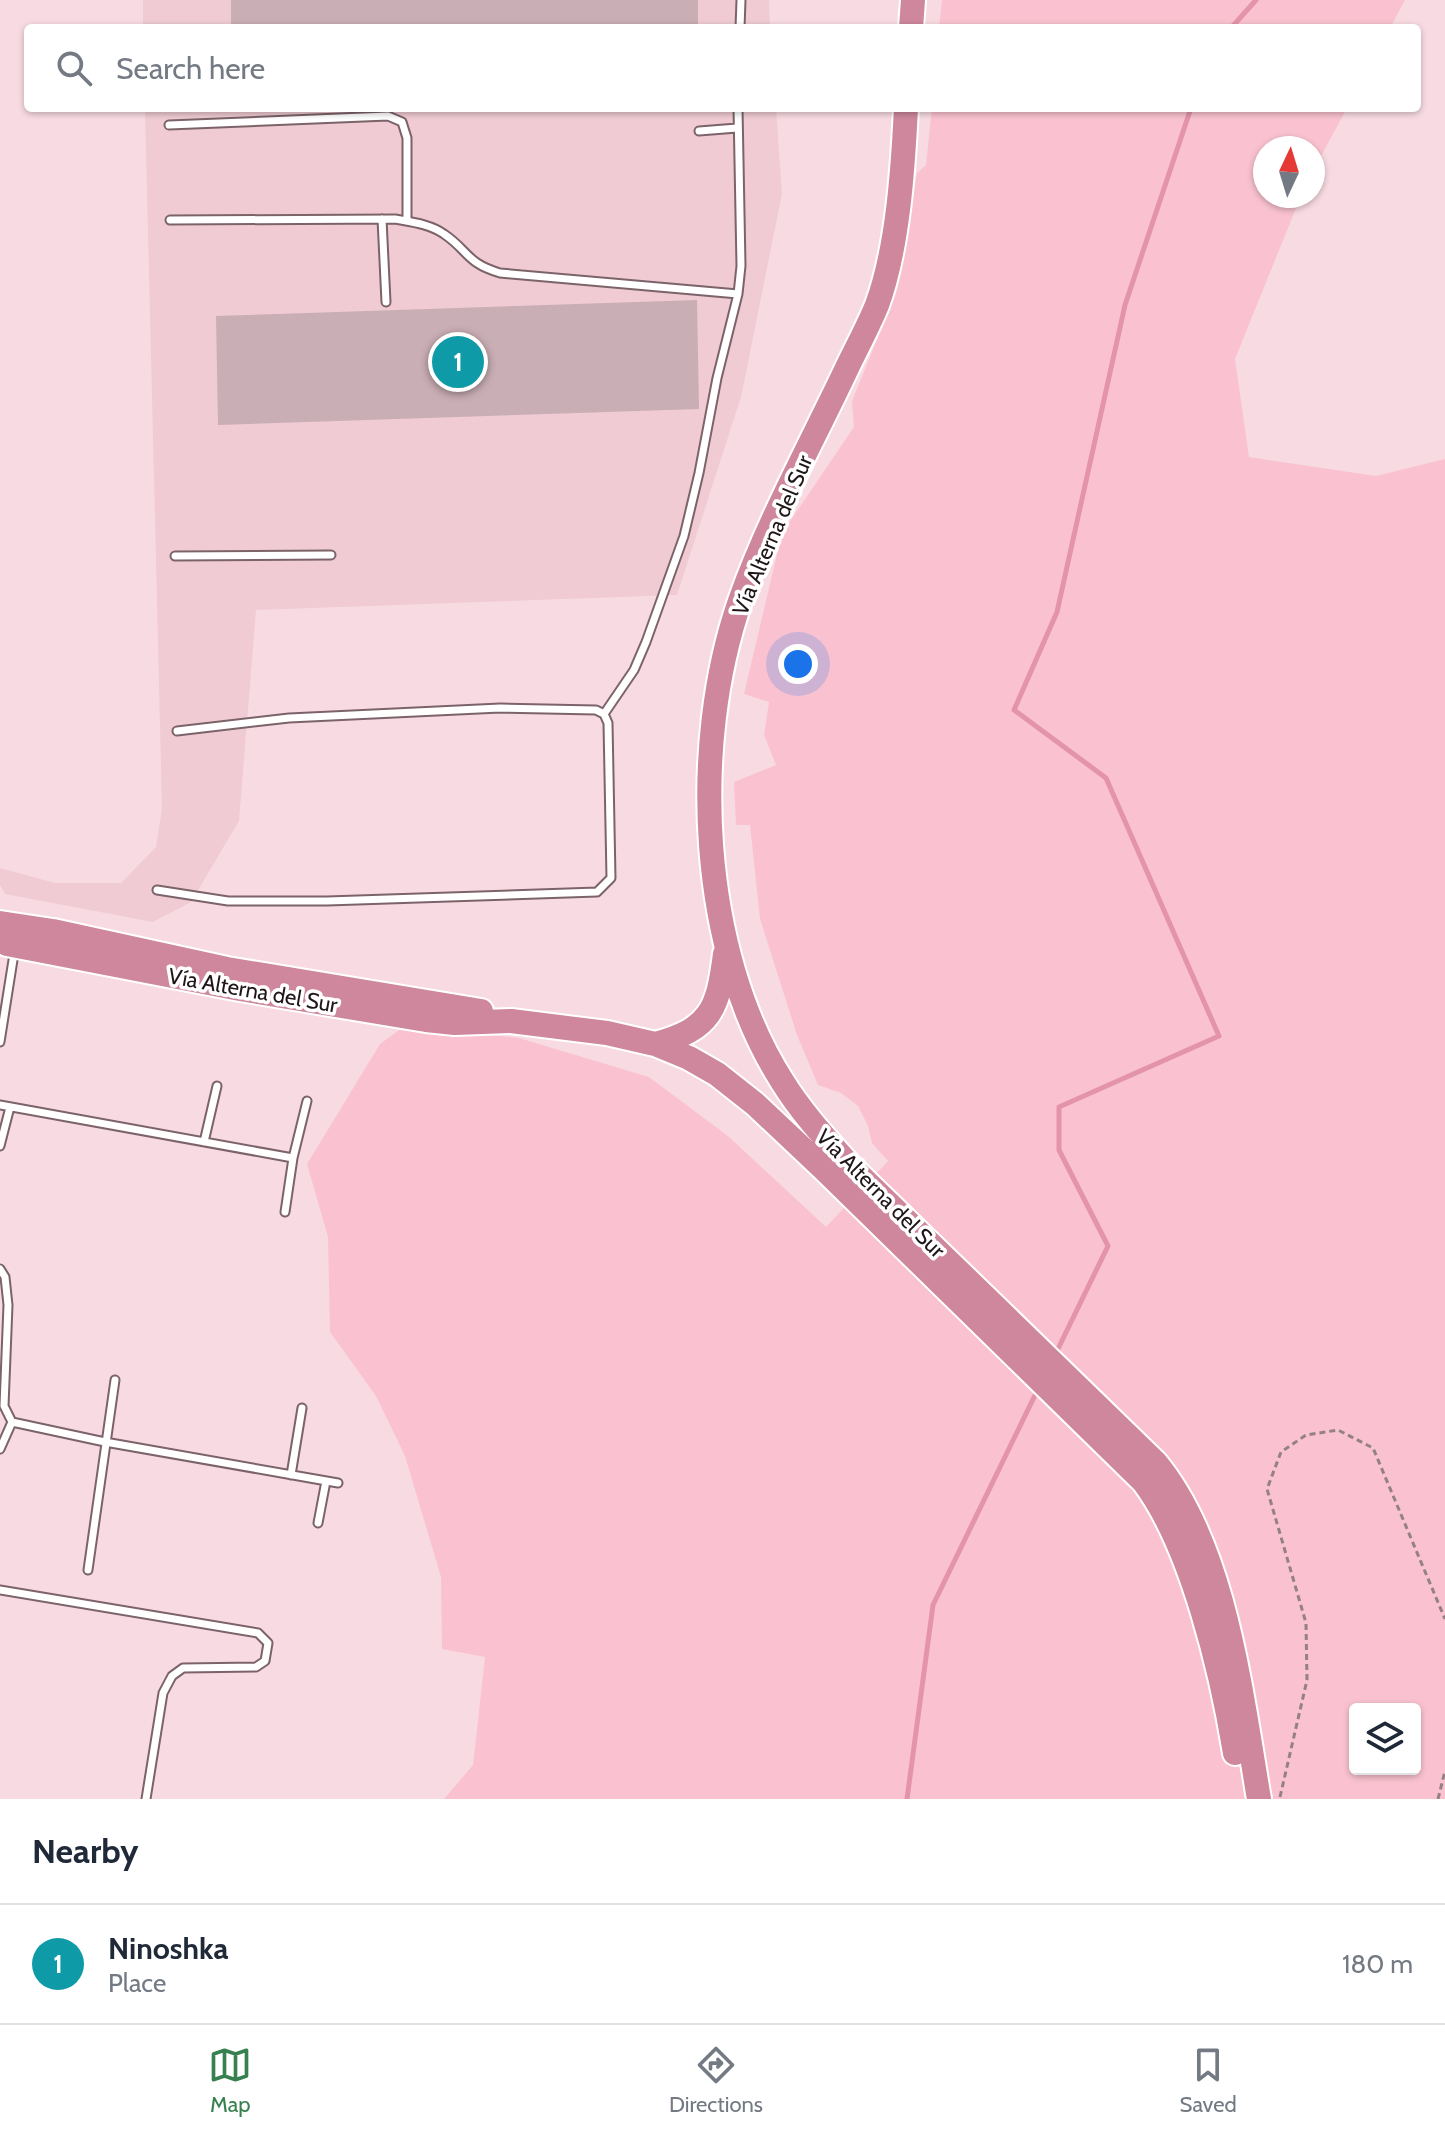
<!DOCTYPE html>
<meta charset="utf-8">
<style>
body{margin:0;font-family:Cabin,sans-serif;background:#f6f6f7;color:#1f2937}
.controls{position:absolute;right:24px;bottom:24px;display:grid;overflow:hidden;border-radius:8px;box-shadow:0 2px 6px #0004}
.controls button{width:72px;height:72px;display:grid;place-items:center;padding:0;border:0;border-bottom:2px solid #e0e1e3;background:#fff;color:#1f2937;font:40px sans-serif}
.compass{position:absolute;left:1253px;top:136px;width:72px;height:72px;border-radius:50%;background:#fff;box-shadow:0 2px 6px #0004;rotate:4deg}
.you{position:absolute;left:798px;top:664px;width:28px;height:28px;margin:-20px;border:6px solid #fff;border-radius:50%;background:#1a73e8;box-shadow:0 0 0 12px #1a73e833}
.badge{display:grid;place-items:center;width:52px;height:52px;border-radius:50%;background:#36814f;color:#fff;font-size:26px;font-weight:700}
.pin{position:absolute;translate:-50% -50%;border:4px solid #fff;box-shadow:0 2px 8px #0006}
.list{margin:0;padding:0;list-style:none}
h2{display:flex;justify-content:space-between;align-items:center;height:104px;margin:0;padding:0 32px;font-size:34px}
h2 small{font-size:26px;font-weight:400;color:#747a83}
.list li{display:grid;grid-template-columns:52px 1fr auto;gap:24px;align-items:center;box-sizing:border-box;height:120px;padding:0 32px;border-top:2px solid #e0e1e3}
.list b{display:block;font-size:30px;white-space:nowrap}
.list p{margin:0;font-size:26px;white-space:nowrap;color:#747a83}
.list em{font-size:26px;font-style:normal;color:#747a83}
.icon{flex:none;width:44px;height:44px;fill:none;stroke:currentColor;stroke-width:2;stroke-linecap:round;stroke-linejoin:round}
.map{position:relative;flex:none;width:1445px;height:1799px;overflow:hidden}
.search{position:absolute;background:#fff;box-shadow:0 2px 6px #0004;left:24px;right:24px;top:24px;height:88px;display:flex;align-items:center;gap:20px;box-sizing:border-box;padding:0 28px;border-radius:8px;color:#747a83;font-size:30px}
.sheet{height:224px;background:#fff}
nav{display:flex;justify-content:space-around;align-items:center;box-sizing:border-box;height:112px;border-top:2px solid #e0e1e3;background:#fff;font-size:22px;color:#747a83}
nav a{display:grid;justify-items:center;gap:4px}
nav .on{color:#36814f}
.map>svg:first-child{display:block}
.built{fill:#f0cbd3}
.green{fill:#fac2d0;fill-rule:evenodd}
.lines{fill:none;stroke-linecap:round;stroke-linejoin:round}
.stream{stroke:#e394aa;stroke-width:5}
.building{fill:#caaeb5}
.service-casing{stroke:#7b6369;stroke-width:11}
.trunk-casing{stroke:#fff;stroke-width:28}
.path{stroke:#948085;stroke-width:3;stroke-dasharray:6 4;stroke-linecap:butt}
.service{stroke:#fff;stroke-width:7}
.trunk{stroke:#ce879c;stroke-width:24}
.labels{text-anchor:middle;stroke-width:7;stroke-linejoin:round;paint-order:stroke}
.street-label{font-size:22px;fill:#1f1618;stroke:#fff}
</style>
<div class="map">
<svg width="1445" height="1799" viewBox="0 0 1445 1799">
<rect width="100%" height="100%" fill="#f8dbe2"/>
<path class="built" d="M143,0H769L770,28H143Z
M145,108H776L782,194L741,397L677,595L256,610L239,821L191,902L153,922L5,894L0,885V868L55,883H121L156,847L162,809Z"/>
<path class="green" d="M942,0H1405L1390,28H939Z
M932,108H1347L1313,171V148H1265V196H1301L1235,359L1249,457L1376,476L1445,459V1799H444L473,1765L485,1657L442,1649L441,1577L405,1456L376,1396L330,1332L328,1237L307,1164L380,1044L406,1025L519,1038L649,1077L728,1136L826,1227L888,1161L872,1143L868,1126L858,1106L841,1093L818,1085L797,1035L760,919L750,825H736L734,782L776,765L764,735L769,702L744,694L782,533L854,427L852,401L896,293L917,173L926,165ZM1355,1709H1415V1769H1355Z"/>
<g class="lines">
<path class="stream" d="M1231,28L1256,0
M1055,1355L1108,1246L1059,1150V1107L1219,1036L1106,778L1014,710L1057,612L1125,305L1191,108
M907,1799L933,1605L1038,1389"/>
</g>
<path class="building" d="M231,0H698V28H231Z
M697,300L699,409L218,425L216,316Z"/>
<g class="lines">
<g class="service-casing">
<path id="service" d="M740,28L741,0
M169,125L388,116L402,122L407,138V221
M699,131L737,128
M382,219L386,302
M170,220L395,219C411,222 430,224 444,234C469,251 466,263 500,273L738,294
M175,556L331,555
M604,714L634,670L646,642L684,536L699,473L717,378L738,294L741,266L738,108
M177,731L289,718L500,708L596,710L604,714
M157,890L228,901H327L597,892L611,878L608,723L604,714
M0,1042L13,960
M0,1105L293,1158
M204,1142L217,1086
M0,1146L10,1107
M285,1212L293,1158L307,1101
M0,1269L5,1277L8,1305L4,1406L12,1422L0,1449
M12,1422L105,1442L338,1483
M291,1475L302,1408
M318,1523L326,1481
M88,1570L115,1380
M0,1590L258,1633L268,1643L265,1661L256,1667L183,1668L172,1676L163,1693L146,1799"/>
</g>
<g class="trunk-casing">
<path id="trunk" d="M911,28L913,0
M906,108C903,168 898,248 877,305C868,327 856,349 846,370C810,446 768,522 740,601C690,745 699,951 782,1081C801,1112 826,1139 850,1166L1155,1462C1225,1546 1241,1694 1259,1799
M0,923L53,931L227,969L481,1011
M7,944L240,989L426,1020L455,1023L511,1021L607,1033L655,1044L689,1058L717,1074L755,1104L824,1169L1144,1482C1192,1546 1222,1673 1235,1753
M655,1044C711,1029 718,1009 725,954"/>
</g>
<path class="path" d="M1280,1797L1307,1680L1306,1623L1267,1489L1281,1452L1306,1435L1338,1430L1373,1448L1445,1619
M1438,1799L1445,1771"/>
<use href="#service" class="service"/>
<use href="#trunk" class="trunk"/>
</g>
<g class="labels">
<g class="street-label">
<text transform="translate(772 535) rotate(-67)" y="8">Vía Alterna del Sur</text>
<text transform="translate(253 990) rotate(10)" y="8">Vía Alterna del Sur</text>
<text transform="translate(881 1193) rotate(45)" y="8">Vía Alterna del Sur</text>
</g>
</g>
</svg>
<div class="controls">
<button><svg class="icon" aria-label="layers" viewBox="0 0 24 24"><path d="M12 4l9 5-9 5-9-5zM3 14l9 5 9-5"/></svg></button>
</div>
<svg class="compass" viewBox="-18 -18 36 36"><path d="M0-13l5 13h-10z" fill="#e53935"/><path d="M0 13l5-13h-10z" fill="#747a83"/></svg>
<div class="you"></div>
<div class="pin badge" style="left:458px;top:362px;background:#0f9aa8">1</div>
<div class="search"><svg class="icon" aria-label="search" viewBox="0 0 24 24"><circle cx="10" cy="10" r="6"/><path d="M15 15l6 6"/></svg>Search here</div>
</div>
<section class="sheet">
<h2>Nearby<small></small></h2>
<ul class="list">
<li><span class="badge" style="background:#0f9aa8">1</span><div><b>Ninoshka</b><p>Place</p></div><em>180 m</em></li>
</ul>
</section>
<nav>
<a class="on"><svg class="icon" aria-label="map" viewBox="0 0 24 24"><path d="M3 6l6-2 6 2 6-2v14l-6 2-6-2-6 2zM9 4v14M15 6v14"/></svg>Map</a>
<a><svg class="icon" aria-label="directions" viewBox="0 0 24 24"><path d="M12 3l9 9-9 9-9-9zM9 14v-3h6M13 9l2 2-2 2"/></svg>Directions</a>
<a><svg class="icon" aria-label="saved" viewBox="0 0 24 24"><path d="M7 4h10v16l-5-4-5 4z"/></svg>Saved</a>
</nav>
